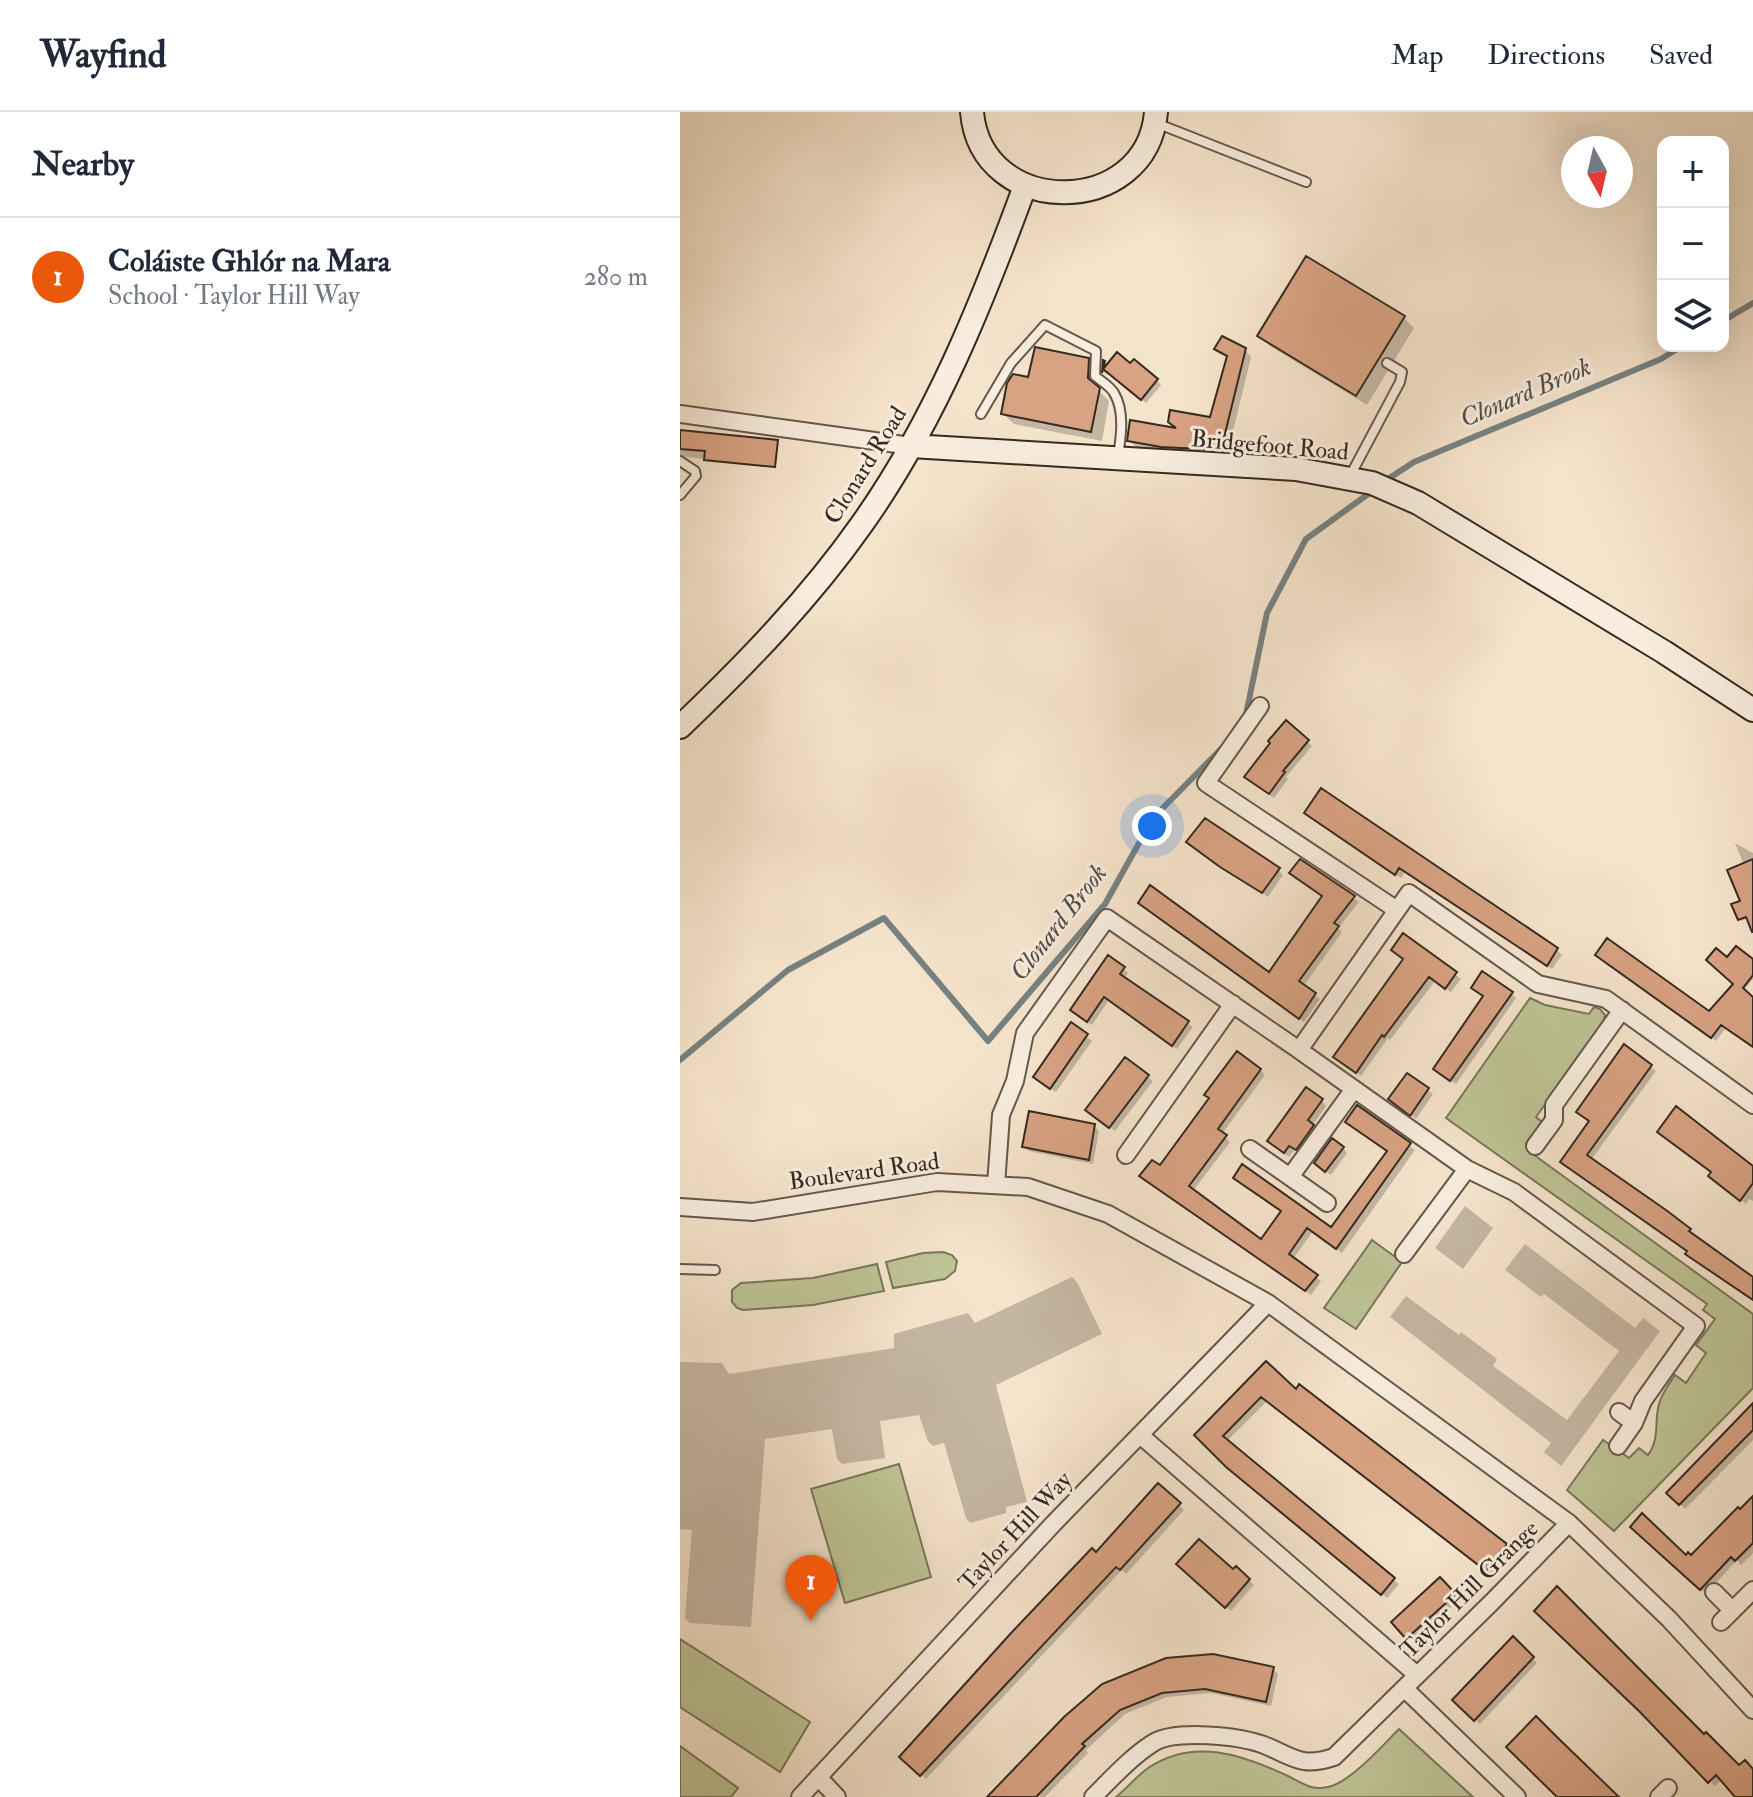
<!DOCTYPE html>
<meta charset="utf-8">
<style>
body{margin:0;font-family:"IM FELL Double Pica",serif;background:#f6f6f7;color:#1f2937}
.controls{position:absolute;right:24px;top:24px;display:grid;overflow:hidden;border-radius:16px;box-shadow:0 8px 32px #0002}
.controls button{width:72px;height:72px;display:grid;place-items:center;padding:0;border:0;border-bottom:2px solid #e0e1e3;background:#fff;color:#1f2937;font:40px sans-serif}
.compass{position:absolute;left:881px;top:24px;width:72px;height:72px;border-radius:50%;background:#fff;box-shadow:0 8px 32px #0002;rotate:172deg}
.you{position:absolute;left:472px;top:714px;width:28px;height:28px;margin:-20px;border:6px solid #fff;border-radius:50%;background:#1a73e8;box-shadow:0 0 0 12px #1a73e833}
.badge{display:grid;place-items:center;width:52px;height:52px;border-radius:50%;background:#ea580c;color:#fff;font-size:26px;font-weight:700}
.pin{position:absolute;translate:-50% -66px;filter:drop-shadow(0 2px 4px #0008)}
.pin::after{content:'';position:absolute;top:42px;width:28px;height:24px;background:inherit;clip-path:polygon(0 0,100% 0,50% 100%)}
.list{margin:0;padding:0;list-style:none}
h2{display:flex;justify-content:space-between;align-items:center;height:104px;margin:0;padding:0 32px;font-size:34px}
h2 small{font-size:26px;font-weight:400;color:#747a83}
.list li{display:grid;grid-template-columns:52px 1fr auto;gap:24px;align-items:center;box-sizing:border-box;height:120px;padding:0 32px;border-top:2px solid #e0e1e3}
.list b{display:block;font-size:30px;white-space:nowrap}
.list p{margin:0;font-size:26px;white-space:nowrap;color:#747a83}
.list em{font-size:26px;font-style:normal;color:#747a83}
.icon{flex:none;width:44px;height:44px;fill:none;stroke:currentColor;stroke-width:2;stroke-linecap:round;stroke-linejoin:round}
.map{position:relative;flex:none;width:1073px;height:1685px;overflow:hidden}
header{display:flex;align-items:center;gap:48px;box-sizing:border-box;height:112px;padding:0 40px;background:#fff;border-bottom:2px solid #e0e1e3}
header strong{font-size:38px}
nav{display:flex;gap:44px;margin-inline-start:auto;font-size:28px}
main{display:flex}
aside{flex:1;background:#fff}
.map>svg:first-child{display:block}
.green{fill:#bec496;stroke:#79775b;stroke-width:2}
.shadow{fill:#0003}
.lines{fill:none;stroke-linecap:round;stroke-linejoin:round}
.stream{stroke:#768281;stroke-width:6}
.building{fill:#d8a283;stroke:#342a20;stroke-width:2}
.lane-casing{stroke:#64584b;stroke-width:12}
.street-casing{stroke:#64584b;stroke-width:20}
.secondary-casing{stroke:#342a20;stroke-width:26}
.lane{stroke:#f8edde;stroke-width:8}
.street{stroke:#f8edde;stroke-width:16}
.secondary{stroke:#f8edde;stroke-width:22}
.labels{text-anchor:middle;stroke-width:6;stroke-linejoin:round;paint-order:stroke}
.street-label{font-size:24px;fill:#342a20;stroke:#f8edde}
.water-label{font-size:26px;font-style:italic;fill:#504e48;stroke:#f8edde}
</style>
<header>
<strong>Wayfind</strong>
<nav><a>Map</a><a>Directions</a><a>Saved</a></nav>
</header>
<main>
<aside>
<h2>Nearby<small></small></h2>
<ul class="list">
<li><span class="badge">1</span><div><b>Coláiste Ghlór na Mara</b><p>School · Taylor Hill Way</p></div><em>280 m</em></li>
</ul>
</aside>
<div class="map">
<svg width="1073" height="1685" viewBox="0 0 1073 1685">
<rect width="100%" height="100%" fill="#f5e4cc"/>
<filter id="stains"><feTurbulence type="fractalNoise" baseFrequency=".0025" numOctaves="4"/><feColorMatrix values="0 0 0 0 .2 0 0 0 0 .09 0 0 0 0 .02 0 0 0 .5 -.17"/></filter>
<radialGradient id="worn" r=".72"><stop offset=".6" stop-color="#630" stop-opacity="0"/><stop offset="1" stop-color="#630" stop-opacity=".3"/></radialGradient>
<path class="green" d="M850,886L865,893L909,902L914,895L920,897L925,903L923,912L856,1005L862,1010L848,1030L850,1040L1073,1202V1276L934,1419L887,1378L923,1328L949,1346L959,1336L968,1343C980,1327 974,1310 979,1292C982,1281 989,1272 995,1263L1006,1271L1026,1241L1016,1233L1035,1207L1023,1198L1027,1192L766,1006Z
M692,1128L722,1150L676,1217L644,1196Z
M263,1140L272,1143L277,1149L275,1159L265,1167L213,1176L206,1150L243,1141Z
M197,1152L204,1179L133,1193L63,1198L57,1196L52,1190V1178L61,1171L133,1166Z
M219,1352L251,1465L165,1491L131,1377Z
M0,1527L130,1610L100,1660L0,1595Z
M719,1617L793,1685H436C447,1676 457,1664 468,1656C514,1625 563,1643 608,1664C622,1671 632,1679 648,1675C671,1670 702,1634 719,1617Z
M0,1634L58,1676L51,1685H0Z"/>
<path class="shadow" d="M724,206L734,216L687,293L590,234L580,223Z
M537,237L565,238L571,245L547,344L489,341L456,335L449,328L500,319L531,307L548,246Z
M408,248L419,258L418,278L429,289L422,329L334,312L323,302L350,268Z
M424,251L428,255L477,268L481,273L466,291L428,260L427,263L424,260Z
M0,320L97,330L96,356L0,344Z
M607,611L632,634L606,665L608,667L594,686L572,669Z
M631,706L877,838L882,843L872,857L725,760L721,766Z
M1055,731L1073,741V804L1061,809L1064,753Z
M514,735L598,758L603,763L588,785Z
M620,749L679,790L658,816L662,820L623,875L640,887L624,910L465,796L589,862L644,785Z
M724,824L781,867L771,880L755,869L710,928L708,926L681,964L660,949L725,847Z
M922,848L1030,902L1073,900V935L1046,916L1036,929Z
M1047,848L1073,849V867L1064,878Z
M443,857L448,861L444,867L513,915L497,937L429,888L412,913L397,903Z
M831,881L836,886L776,972L760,962L805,885Z
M392,913L412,929L376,980L360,970Z
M945,935L976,959L911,1048L1073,1168V1188L887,1054Z
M445,948L473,969L435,1019L412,1002Z
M580,958L585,963L542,1022L550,1030L513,1079L582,1129L603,1100L560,1070L652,1118L709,1039L677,996L735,1038L662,1141L633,1119L613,1147L641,1169L631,1183L467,1069Z
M727,963L753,982L736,1007L715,992Z
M642,989L646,994L632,1014L638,1019L622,1042L615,1037L609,1045L595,1034Z
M414,1014L419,1019L413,1052L349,1039L344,1034Z
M663,1036L667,1041L651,1063L641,1056Z
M1073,1057V1089L1069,1087L1066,1092L1035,1069Z
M785,1094L813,1116L783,1157L755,1136Z
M845,1132L955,1216L963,1206L980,1219L881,1354L864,1340L871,1331L710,1205L726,1184L779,1223L781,1220L812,1243L817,1247L813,1254L887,1308L939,1239L864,1182L861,1185L825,1158Z
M392,1165L397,1170L422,1222L316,1273L347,1390L326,1395V1401L290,1411L286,1406L264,1331L253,1334L248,1329L239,1303L200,1309L205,1346L162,1352L157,1347L152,1317L85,1327L71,1515L10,1511L5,1506L12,1418L0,1417V1250L42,1251L49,1262L214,1236V1222L288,1201L295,1211Z
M586,1252L616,1280L825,1433L830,1438L812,1462L587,1289L546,1330L719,1472L707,1486L553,1360L517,1323Z
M1073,1294V1328L1005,1397L989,1381Z
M478,1374L504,1398L446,1462L442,1458L246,1667L222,1645L416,1443Z
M1073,1387V1441L1061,1453L1057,1448L1026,1482L952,1415L1006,1445L1011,1446Z
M499,1452L553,1460L556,1457L574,1473L551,1499Z
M760,1468L779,1488L733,1530L714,1511Z
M833,1527L857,1551L800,1612L775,1588Z
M533,1544L593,1557L598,1562L591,1594L531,1581L487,1585L445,1602L406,1638L408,1641L365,1685H309L386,1607Z
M965,1603L1059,1656L1073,1659V1685H1058L1042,1667L1035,1674Z"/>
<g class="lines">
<path class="stream" d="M1043,209L1073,191
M708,367L734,350L981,247L1002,234
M565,607L587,501L626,427L691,380
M0,948L108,858L204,806L308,929L425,792L473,706L544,634"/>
</g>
<path class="building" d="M626,144L725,204L676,284L577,224Z
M542,224L566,236L541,338L481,335L447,329L450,308L496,316L488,310L490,298L530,305L547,244L534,237Z
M355,235L409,246L408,266L420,276L411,320L321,302L327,271L333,262L348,265Z
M437,240L450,251L454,247L478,267L461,288L423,257L422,261L423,248L425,249L423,257Z
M0,318L98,328L95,355L24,348L25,339L0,337Z
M606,608L629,628L603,659L605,660L589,682L564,665L590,631L588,629Z
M641,676L878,836L867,854L719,756L715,763L624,701Z
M525,706L600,756L582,781L540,755L506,730Z
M620,747L675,784L654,811L659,814L619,869L636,881L619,907L458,791L470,773L589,860L642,784L609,761Z
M1073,747V820H1072L1066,805L1058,808L1051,792L1060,789L1047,758Z
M723,821L777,860L765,877L749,865L704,925L702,923L676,961L653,945L723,847L711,838Z
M927,826L1029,899L1053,872L1026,848L1036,836L1047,845L1056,834L1073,847V863L1063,876L1073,885V935L1041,913L1031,926L915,843Z
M428,843L445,855L440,862L509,909L492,934L424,885L407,910L390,898Z
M802,859L833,880L770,969L753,957L803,884L791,876Z
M391,910L408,922L370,977L353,965Z
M944,932L972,953L907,1043L986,1098L1011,1117L1009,1119L1073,1165V1188L1005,1142L1007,1139L880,1050L909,1009L896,1000Z
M557,939L581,957L538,1017L547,1023L509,1074L581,1127L601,1099L553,1066L562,1052L651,1115L707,1039L665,1010L677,993L731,1031L656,1137L627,1116L609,1142L638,1163L625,1179L459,1064L472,1048L480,1053L529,986L524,983Z
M445,945L469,963L429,1016L405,998Z
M727,961L749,976L730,1004L708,987Z
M626,975L643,987L628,1008L634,1013L616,1038L609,1034L604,1041L587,1029Z
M996,994L1073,1054V1071L1060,1089L1028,1064L1031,1060L977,1020Z
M349,999L415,1012L409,1048L342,1035Z
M652,1026L664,1035L645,1060L634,1051Z
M586,1249L616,1277L619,1272L827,1432L806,1459L581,1285L543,1324L715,1466L701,1483L546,1355L514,1323Z
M1073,1291V1318L999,1393L986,1381Z
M478,1371L501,1391L440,1458L436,1455L240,1664L219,1645L332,1520L412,1436L416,1440Z
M1073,1384V1431L1055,1449L1051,1445L1020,1478L950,1415L962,1401L1006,1443L1008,1440L1011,1443L1058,1395L1060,1397Z
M519,1427L553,1457L556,1454L570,1467L545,1496L496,1452Z
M760,1465L776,1482L726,1527L711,1510Z
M877,1474L1024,1622L1026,1620L1059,1653L1065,1648L1073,1657V1685H1055L1036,1663L1028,1671L960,1600L854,1499Z
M833,1524L854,1545L794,1609L772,1588Z
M533,1542L594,1555L586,1590L525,1577L482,1581L440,1598L402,1632L405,1634L356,1685H307L384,1605L422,1572L486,1546Z
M856,1604L878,1626L939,1685H877L826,1635Z"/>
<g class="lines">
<g class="lane-casing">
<path id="lane" d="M476,11L626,70
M301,302L331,251L365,213L416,239L415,264C421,269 430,274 434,281C445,299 441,325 438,345
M0,349L15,359L16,364L0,383
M670,364L720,270L722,260L707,251
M0,1157L35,1158"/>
</g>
<g class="street-casing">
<path id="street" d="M0,302L231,334
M580,594L526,671L717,798L729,781L858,872L926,887L1073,993
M717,798L619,938L787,1057L834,1080L1016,1214L963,1289L954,1311L938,1334
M855,1034L874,1008V993L942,898
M570,1037L610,1065
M446,1043L553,892
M316,1073L321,1003L335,969L345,921L427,806L619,938
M647,1091L610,1065L674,977
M0,1095L73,1100L257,1070L348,1075L428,1102L588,1191L889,1411L989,1507L1073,1598
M724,1142L787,1057
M939,1300L954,1311
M460,1323L737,1563
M1034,1480L1052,1498
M1041,1510L1073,1478
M724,1576L837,1685
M138,1665L157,1685
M120,1685L374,1411L588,1191
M413,1685C432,1666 451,1645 473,1631C495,1617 560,1624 584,1633C614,1645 621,1656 654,1645L812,1490L889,1411
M979,1685L988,1676"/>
</g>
<g class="secondary-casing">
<path id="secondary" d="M292,0C301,107 467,107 476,0
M231,334L616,357L692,371L738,391L984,540L1073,598
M0,615C66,552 130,486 182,412C255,309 302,191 345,74"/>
</g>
<use href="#lane" class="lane"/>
<use href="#street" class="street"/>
<use href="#secondary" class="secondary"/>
</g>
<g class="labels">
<g class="street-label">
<text transform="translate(590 333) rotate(5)" y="8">Bridgefoot Road</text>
<text transform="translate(185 353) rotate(-58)" y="8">Clonard Road</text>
<text transform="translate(184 1059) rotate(-8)" y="8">Boulevard Road</text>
<text transform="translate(335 1419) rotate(-47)" y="8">Taylor Hill Way</text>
<text transform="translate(789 1477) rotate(-45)" y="8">Taylor Hill Grange</text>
</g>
<g class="water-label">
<text transform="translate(845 280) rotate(-23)" y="9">Clonard Brook</text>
<text transform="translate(378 810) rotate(-52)" y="9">Clonard Brook</text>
</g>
</g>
<rect width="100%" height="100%" filter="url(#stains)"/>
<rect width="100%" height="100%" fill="url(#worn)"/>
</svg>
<div class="controls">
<button>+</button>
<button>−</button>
<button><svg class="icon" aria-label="layers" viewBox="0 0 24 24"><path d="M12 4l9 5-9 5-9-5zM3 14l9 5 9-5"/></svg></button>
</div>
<svg class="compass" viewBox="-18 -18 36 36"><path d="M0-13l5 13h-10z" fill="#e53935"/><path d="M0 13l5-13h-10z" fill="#747a83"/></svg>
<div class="you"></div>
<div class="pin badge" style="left:131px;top:1509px">1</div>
</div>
</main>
